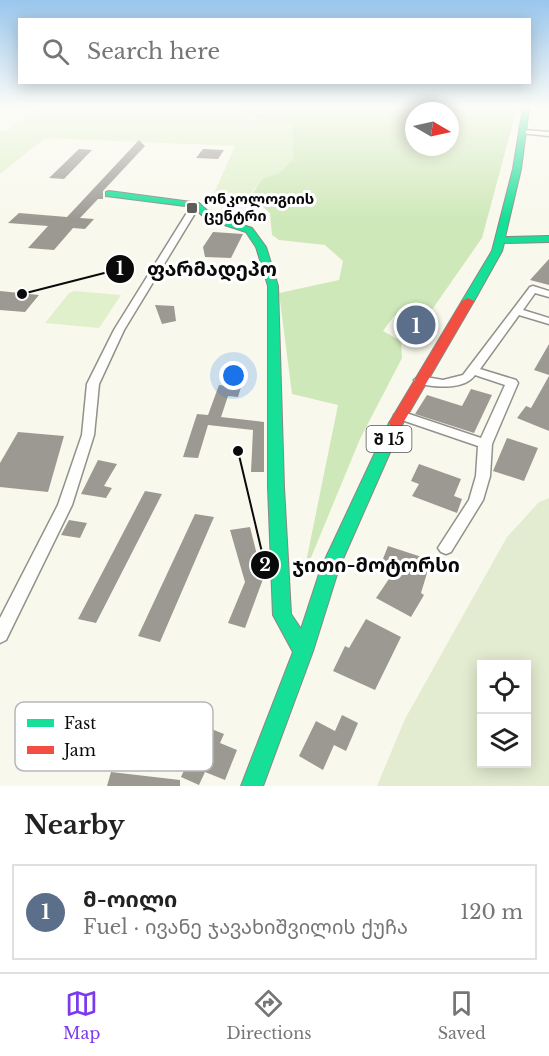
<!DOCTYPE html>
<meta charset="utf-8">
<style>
body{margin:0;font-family:"Libre Baskerville","Noto Sans Georgian",serif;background:#f6f6f6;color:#222}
.controls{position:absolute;right:18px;bottom:18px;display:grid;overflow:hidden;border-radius:0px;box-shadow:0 3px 15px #0003}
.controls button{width:54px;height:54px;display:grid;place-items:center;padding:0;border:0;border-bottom:2px solid #e0e0e0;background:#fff;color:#222;font:30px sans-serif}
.compass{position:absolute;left:405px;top:102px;width:54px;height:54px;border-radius:50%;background:#fff;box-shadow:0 3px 15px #0003;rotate:99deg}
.you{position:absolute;left:234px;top:376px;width:21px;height:21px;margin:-15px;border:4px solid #fff;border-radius:50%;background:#1a73e8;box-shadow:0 0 0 9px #1a73e833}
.badge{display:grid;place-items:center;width:39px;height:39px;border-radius:50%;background:#7c3aed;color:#fff;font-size:20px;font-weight:700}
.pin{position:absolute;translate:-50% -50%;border:3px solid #fff;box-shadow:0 2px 6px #0006}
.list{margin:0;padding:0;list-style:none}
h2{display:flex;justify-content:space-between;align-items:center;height:78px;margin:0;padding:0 24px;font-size:26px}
h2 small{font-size:20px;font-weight:400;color:#767676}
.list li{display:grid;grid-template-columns:39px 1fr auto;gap:18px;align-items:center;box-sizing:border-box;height:96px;margin:0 12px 12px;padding:0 12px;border:2px solid #e0e0e0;border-radius:0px}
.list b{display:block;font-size:22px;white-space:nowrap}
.list p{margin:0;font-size:20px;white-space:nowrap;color:#767676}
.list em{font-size:20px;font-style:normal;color:#767676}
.icon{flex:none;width:33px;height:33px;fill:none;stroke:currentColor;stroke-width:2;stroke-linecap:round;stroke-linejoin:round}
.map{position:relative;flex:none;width:549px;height:786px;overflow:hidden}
.search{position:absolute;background:#fff;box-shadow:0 3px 15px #0003;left:18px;right:18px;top:18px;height:66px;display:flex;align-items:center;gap:15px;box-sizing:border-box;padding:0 21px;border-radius:0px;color:#767676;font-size:22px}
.sheet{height:186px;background:#fff}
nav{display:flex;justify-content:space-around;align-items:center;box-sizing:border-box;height:84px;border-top:2px solid #e0e0e0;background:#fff;font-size:16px;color:#767676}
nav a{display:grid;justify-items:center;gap:3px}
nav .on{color:#7c3aed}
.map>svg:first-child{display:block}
.green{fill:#dff0cb}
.forest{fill:#cfe8b9;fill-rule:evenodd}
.cemetery{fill:#e3ebd0;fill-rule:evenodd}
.building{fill:#9c9993}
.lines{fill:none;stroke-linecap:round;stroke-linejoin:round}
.street-casing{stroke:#92918c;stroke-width:3}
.fast-casing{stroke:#888883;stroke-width:2}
.jam-casing{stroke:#888883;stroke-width:2}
.street{fill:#fefefc;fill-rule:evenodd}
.fast{fill:#16e098;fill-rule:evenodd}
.jam{fill:#f24e42;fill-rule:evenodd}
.poi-dot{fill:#5e5d59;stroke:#fff;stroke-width:2}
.labels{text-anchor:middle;stroke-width:6;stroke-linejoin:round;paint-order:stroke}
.far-poi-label{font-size:15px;font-weight:bold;fill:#0a0a0a;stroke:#fff;text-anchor:start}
.shield{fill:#fff;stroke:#545454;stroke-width:1.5}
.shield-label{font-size:16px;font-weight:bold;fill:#0a0a0a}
.key{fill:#fff;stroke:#b6b6b6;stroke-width:1.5}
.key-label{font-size:16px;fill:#0a0a0a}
.leader{fill:none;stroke:#0a0a0a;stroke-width:2}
.callout-dot{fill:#0a0a0a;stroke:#fff;stroke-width:2}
.mark-label{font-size:18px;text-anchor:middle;font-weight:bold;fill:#fff}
.callout-label{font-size:20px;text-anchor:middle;font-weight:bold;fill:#0a0a0a;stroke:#fff;stroke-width:6;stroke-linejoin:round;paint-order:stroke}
</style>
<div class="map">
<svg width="549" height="786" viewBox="0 0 549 786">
<rect width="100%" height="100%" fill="#f9f8ed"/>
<path class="green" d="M35,108H228C249,119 273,113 293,121V159L279,173L262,179L249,196L210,203L235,146L45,138L0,174V131H6Z
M74,291L121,295L99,328L45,323L69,293Z"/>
<path class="forest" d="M228,108H517L482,238L429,314L394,316L383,331L401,341L402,358L360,439L303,577L338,405L292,394L279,293L339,280L343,261L325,245L279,240L272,235L270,213L251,196L262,179L279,173L293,159V122L254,117ZM414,111H450V147H414Z"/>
<path class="cemetery" d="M549,498V786H377L405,719L507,537L539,502ZM482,664H526V764H482Z"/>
<path class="building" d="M139,140L145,146L103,191V199H98L80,218L94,219L85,229L73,228L54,250L28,248L48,226L8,223L19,213L67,217Z
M79,149L92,150L64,179L49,178Z
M203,149L224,150L218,159L196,158Z
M213,232L243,234L231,258L205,257L203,247Z
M549,259V285L530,280Z
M0,291L39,295L25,312L0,310Z
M155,305L174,306L176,321L162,324Z
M549,344V375L534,370Z
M549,376V431L517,418L526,406L531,408Z
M219,385L241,387L238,397L228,396L221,417L264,422V472H251L253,430L208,425L198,458L183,457L197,414L208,415Z
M471,389L492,395L474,433L415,414L427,395L462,406Z
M18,432L64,436L48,492L0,487V463Z
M507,438L538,448L524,481L493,471Z
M98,460L117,464L104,486L112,488L106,498L81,494Z
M419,464L461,479L454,496L462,499L457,513L412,496L419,484L411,481Z
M145,491L162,494L96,623L78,619Z
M195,514L214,517L160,642L138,636Z
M69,520L87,523L80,538L61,535Z
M250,527L263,579L245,628L228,623L245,582L230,530Z
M388,546L431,560L421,593L424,595L411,617L376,598L393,573L379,569Z
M366,619L401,637L375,690L333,671L345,646L349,648Z
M342,715L358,723L346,751L334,745L323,770L299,756L316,721L335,731Z
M204,726L224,734L220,743L237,750L225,780L205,772L199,785L181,777Z
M111,772L180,780V786H107Z"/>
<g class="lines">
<g class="street-casing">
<path id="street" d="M523,130L549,132V136L521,133V131Z
M193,203L200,205L124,330L99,384L94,435L72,505L6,640L0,643V618L58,505L82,435L87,384L114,330Z
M533,286L549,291V297L535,293L523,310L549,318V324L519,315L480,369L516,380L518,383L492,444L490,476L483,500L451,552L446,554L441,552L438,548L469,500L476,476L478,446L396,418L394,415L400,411L481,438L505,385L475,375C464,391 433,387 416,383L414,380L420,376L443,380L463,375L530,287Z"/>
</g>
<g class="fast-casing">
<path id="fast" d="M523,108H529L521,169L505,237L549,236V242L504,243L502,251L474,301L468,304L464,303L462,301L492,251L513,169Z
M109,191L199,203L212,215L252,228L266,247L278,286L284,487L291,614L301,629L321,568L389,423L396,418L403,423L339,568L313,651L263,786H241L293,652L273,615L268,487V286L256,247L246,232L206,219L193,207L106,196V192Z"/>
</g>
<g class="jam-casing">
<path id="jam" d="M468,298L474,301L403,423L401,426H391L389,423L462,301Z"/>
</g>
<use href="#street" class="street"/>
<use href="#fast" class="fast"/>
<use href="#jam" class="jam"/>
</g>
<linearGradient id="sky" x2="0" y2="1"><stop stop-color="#99c6ed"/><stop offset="0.49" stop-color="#fcfcf7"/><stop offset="1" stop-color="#fcfcf7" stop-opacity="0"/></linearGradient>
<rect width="549" height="219" fill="url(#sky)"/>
<rect class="poi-dot" x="186" y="202" width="12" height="12" rx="3"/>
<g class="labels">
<g class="far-poi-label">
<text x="204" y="204">ონკოლოგიის<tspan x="204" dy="17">ცენტრი</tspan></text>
</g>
<rect class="shield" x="366.5" y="426" width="45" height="26" rx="4.5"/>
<g class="shield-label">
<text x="389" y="445">შ 15</text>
</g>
</g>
<rect x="15" y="702" width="198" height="69" rx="9" class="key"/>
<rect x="27" y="719" width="27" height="8" fill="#16e098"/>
<rect x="27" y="746" width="27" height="8" fill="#f24e42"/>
<g class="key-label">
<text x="64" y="729">Fast</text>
<text x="64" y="756">Jam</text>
</g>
<path class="leader" d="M22 294L120 269M238 451L265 565"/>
<g class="callout-dot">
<circle cx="22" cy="294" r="6"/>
<circle cx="238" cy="451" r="6"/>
<circle cx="120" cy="269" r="15"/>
<circle cx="265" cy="565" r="15"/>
</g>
<g class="mark-label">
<text x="120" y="275">1</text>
<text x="265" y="571">2</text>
</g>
<g class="callout-label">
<text x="212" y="276">ფარმადეპო</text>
<text x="376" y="572">ჯითი-მოტორსი</text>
</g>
</svg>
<div class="controls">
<button><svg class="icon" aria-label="locate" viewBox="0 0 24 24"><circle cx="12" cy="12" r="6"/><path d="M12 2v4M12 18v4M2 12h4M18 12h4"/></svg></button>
<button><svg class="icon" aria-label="layers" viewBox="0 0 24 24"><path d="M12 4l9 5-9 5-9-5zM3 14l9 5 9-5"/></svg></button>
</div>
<svg class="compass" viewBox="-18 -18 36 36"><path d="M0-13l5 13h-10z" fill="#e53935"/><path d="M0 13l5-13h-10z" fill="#767676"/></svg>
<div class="you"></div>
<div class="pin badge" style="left:416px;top:325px;background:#5c6f8a">1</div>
<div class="search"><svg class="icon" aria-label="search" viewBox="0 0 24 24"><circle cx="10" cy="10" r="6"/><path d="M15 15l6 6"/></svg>Search here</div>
</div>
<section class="sheet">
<h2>Nearby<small></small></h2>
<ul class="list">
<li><span class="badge" style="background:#5c6f8a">1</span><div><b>მ-ოილი</b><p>Fuel · ივანე ჯავახიშვილის ქუჩა</p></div><em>120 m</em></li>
</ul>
</section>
<nav>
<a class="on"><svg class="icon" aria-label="map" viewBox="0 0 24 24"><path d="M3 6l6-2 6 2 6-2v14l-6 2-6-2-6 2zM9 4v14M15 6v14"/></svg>Map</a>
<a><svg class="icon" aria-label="directions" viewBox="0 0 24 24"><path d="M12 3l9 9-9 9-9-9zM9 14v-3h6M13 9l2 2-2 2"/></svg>Directions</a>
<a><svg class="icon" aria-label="saved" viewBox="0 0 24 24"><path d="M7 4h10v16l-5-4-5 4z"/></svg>Saved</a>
</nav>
